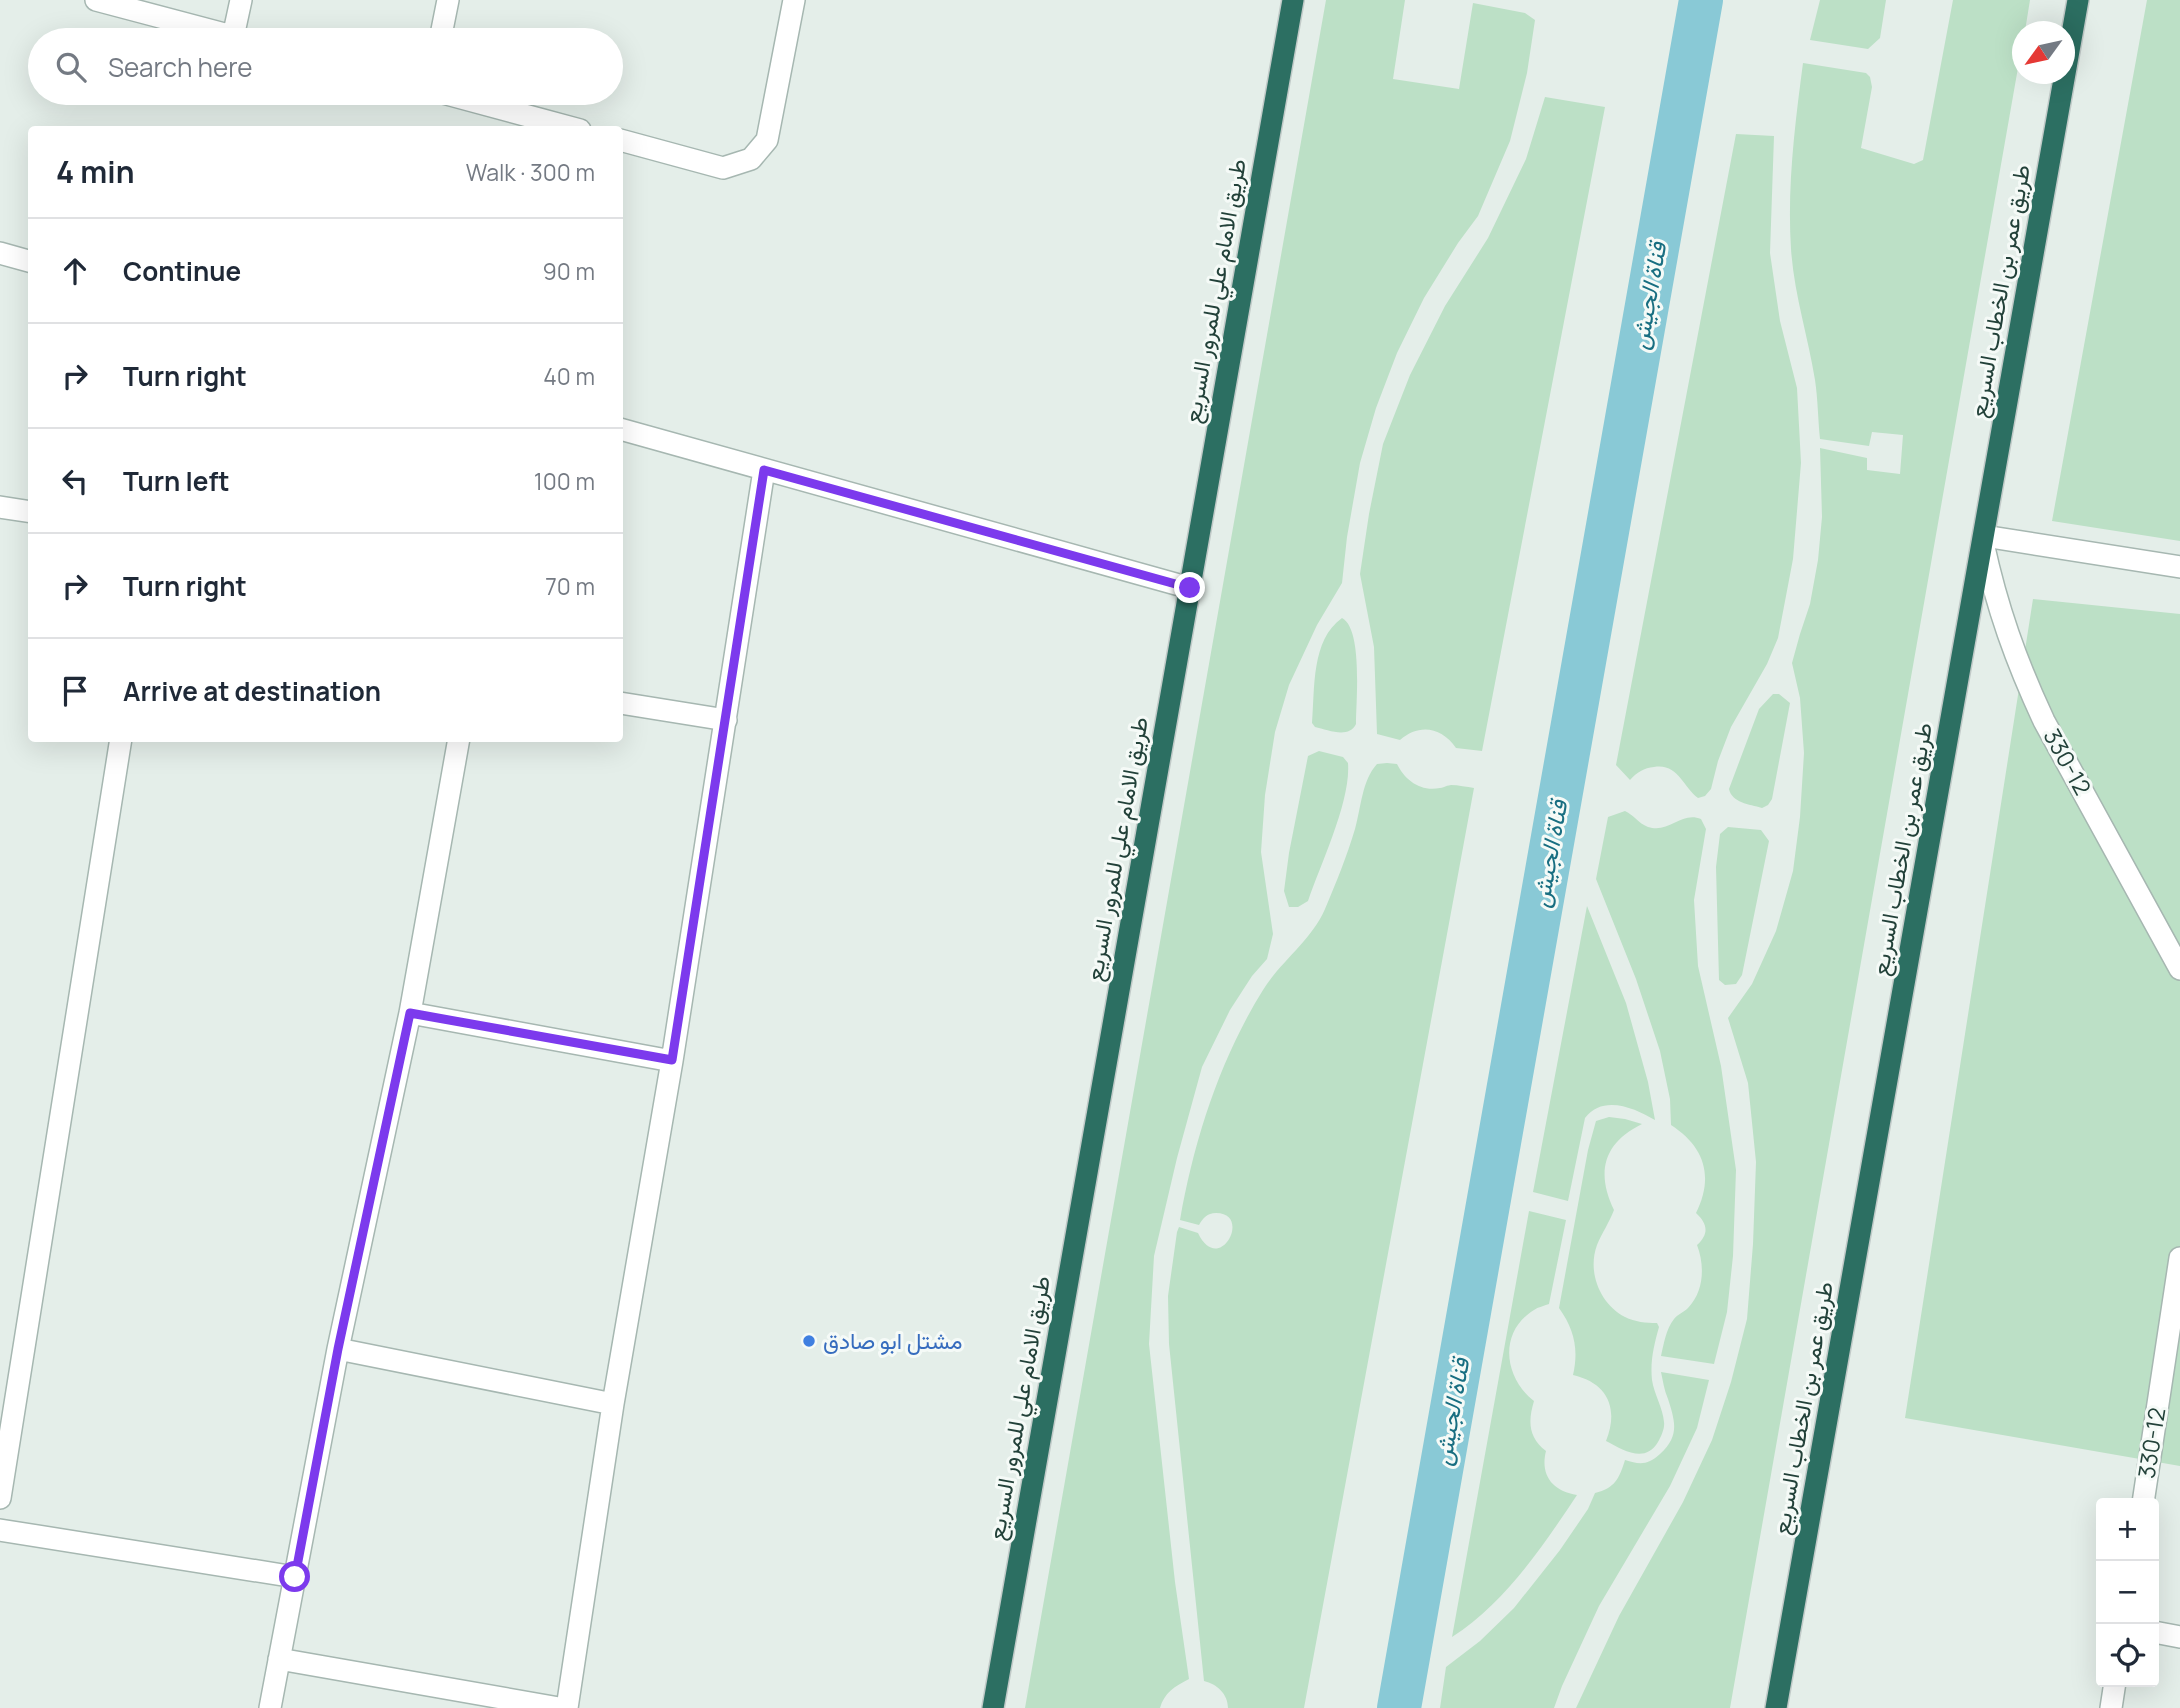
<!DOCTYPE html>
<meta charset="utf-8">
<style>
body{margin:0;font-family:Manrope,Vazirmatn,sans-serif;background:#f2f2f3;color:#1f2937}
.controls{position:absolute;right:21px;bottom:21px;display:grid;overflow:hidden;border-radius:7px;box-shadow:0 7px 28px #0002}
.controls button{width:63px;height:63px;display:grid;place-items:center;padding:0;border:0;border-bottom:2px solid #e0e1e3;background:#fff;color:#1f2937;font:35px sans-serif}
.compass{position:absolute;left:2012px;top:21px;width:63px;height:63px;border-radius:50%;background:#fff;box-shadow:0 7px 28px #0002;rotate:237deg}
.stop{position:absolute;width:21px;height:21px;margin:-16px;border:5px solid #7c3aed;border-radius:50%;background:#fff}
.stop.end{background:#7c3aed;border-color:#fff;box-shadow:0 2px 7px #0008}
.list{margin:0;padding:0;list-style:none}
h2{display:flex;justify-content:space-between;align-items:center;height:91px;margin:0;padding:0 28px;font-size:30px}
h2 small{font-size:23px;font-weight:400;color:#747a83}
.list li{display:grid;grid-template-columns:46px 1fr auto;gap:21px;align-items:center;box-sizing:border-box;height:105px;padding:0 28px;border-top:2px solid #e0e1e3}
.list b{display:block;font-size:26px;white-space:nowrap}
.list em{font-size:23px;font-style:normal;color:#747a83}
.icon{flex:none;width:38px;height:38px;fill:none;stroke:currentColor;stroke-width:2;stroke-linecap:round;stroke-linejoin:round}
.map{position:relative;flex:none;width:2180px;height:1708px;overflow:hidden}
.search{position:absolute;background:#fff;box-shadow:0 7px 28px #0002;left:28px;top:28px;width:595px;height:77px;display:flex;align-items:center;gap:18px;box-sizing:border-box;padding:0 24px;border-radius:38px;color:#747a83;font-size:26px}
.panel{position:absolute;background:#fff;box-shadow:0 7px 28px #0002;left:28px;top:126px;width:595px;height:616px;border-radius:7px}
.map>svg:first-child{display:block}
.green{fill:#bce0c6}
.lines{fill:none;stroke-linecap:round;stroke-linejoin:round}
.canal{stroke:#89c9d6;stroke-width:44}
.service-casing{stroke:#a6b7b1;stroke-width:24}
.minor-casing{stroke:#a6b7b1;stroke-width:24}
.tertiary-casing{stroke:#a6b7b1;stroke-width:24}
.motorway-casing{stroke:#c1cac8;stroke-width:24}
.service{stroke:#fff;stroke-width:21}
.minor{stroke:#fff;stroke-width:21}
.tertiary{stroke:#fff;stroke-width:21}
.motorway{stroke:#2c6f62;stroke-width:21}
.route{stroke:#7c3aed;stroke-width:9}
.shop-dot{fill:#3f7fe0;stroke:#f5faf7;stroke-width:2.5}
.labels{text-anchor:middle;stroke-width:6;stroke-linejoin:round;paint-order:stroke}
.street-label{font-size:23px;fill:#224139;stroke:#f5faf7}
.shop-label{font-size:23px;fill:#366cbe;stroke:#f5faf7;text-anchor:start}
.water-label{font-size:24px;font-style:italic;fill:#186e81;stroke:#f5faf7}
</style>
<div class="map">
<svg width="2180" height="1708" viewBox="0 0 2180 1708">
<rect width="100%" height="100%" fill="#e4eee9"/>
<path class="green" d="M1326,0H1405L1393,79L1459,89L1473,3L1525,13L1535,20L1527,73L1510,141L1478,216L1458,243L1424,298L1397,353L1376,408L1360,463L1347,537L1342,583L1317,625L1289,685L1275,732L1265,795L1261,852L1273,934L1267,959L1252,976L1230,1010L1202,1067L1177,1158L1154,1256L1149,1344L1175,1582L1189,1679C1175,1686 1164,1693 1160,1708H1025Z
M1820,0H1886L1880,38L1868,49L1810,40Z
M1953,0H2030L2025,31L2022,32V45L1730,1708H1576L1619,1616L1683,1502L1712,1440L1731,1382L1747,1319L1753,1244L1756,1162L1748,1083L1728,1018L1752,984L1776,931L1793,871L1800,817L1804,753L1800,698L1792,663L1800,634L1810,604L1818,560L1822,517L1820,448L1867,458V470L1900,474L1903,435L1872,432L1869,446L1820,439C1818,420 1818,400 1815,380C1808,336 1794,294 1791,249C1787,187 1795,124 1803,63L1866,73L1870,77L1872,87L1861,148L1914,164L1923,160Z
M2147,0H2180V541L2052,521Z
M1545,97L1605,107L1482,751L1456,748C1442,727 1419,723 1400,740L1377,734L1374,647L1360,574L1369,514L1383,444L1410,375L1445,306L1488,238L1526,159Z
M1736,134L1774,136L1770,253L1780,321L1797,388L1801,463L1793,559L1778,638L1767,664L1731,727L1718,761L1711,789L1705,796L1698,798C1683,787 1678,763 1654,767C1644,768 1637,772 1630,780L1616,765Z
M2033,599L2180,614V1466L1905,1418Z
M1342,618C1363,629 1356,701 1356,724C1349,739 1328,730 1315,727L1312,723C1315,688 1311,640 1342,618Z
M1773,694H1779L1790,703L1772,799L1768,805L1762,808C1749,804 1732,803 1729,789L1759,709Z
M1319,751L1343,757L1348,763C1351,801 1321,863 1308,901L1298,907H1289L1284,891L1289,853L1308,756Z
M1387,763L1397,764C1405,780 1420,792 1440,788C1446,787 1444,786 1451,785C1458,785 1467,787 1474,788L1304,1708H1228C1228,1694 1217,1684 1204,1681L1169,1344L1168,1296L1177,1232L1179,1227L1198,1233C1219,1277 1253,1213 1216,1213C1207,1213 1203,1218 1199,1225L1180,1220C1194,1140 1220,1059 1263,990C1281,961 1311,941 1325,909C1336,883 1347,856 1355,829C1361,808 1362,780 1377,764Z
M1625,811C1634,815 1638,823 1648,827C1669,834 1681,811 1701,819L1706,829L1694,900L1698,966L1721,1066L1736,1170L1733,1256L1727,1312L1714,1364L1661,1356C1664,1343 1666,1329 1674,1319C1678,1314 1684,1312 1688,1308C1704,1291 1705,1266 1697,1245C1709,1234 1708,1224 1696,1213C1714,1177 1705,1147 1671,1125L1670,1099L1660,1051L1636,979L1596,879L1608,817Z
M1728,827L1761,830L1769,841L1742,975L1736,984L1725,985L1719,980L1716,867L1720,834Z
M1587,906L1626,1003L1648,1082L1655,1120C1635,1108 1603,1094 1585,1118L1568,1201L1533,1192Z
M1609,1117L1625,1119L1642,1124C1603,1143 1596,1173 1614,1210C1609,1223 1602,1233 1597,1245C1587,1272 1600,1304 1625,1317C1635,1322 1646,1323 1657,1323L1659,1327C1654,1345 1650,1361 1652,1380C1654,1394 1663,1408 1664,1422C1665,1428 1661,1437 1658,1442C1645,1464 1623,1450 1606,1441C1619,1409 1608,1383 1573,1375C1579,1349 1574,1329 1559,1308L1588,1150L1596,1121Z
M1529,1211L1566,1220L1549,1304C1544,1306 1538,1307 1534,1310C1498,1332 1504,1378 1534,1401C1528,1421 1528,1437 1546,1451C1540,1475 1552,1491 1577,1495C1543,1546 1505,1603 1452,1637Z
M1661,1372L1709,1380L1697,1428L1670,1486L1599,1606L1562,1686L1554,1708H1440L1446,1667L1480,1641L1514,1608L1560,1550L1588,1509L1595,1493C1615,1488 1619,1479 1625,1460C1640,1465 1648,1465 1660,1454C1680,1436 1675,1421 1668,1399C1664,1390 1663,1381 1661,1372Z"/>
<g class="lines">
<path class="canal" d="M1399,1708L1701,0"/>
<g class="service-casing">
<path id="service" d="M96,0L247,40
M233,37L241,0
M440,40L448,0
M443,93L580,130
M620,140L723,168L751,159L767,140L794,0
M1984,536L2180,567"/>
</g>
<g class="minor-casing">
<path id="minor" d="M0,253L32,262
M620,429L1190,588
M0,507L32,512
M620,703L726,720
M410,1013L672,1061
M338,1349L613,1404
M0,1498L121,738
M0,1530L295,1577
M2154,1632L2180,1637
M279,1659L559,1708
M270,1708L338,1349L410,1013L459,738
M567,1708L613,1404L672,1061L764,470"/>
</g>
<g class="tertiary-casing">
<path id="tertiary" d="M1983,543C1997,608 2016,661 2044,721L2180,969
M2143,1503L2180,1258
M2111,1708L2115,1682"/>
</g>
<g class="motorway-casing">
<path id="motorway" d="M993,1708L1293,0
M1776,1708L2078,0"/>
</g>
<use href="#service" class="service"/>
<use href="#minor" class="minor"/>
<use href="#tertiary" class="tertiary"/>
<use href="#motorway" class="motorway"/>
</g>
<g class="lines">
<path class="route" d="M295,1577L338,1349L410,1013L672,1060L764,470L1190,588"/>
</g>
<circle class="shop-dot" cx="809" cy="1341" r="7"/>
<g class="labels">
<g class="street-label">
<text transform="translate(1215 291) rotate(-80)" y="8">طريق الامام علي للمرور السريع</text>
<text transform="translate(2000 291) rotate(-80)" y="8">طريق عمر بن الخطاب السريع</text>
<text transform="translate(2067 762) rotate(61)" y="8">330-12</text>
<text transform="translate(1117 849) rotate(-80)" y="8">طريق الامام علي للمرور السريع</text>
<text transform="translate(1902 849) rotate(-80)" y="8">طريق عمر بن الخطاب السريع</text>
<text transform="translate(1019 1408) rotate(-80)" y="8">طريق الامام علي للمرور السريع</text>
<text transform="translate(1803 1408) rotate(-80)" y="8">طريق عمر بن الخطاب السريع</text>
<text transform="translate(2152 1443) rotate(-81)" y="8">330-12</text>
</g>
<g class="shop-label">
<text x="823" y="1349">مشتل ابو صادق</text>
</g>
<g class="water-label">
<text transform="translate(1649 296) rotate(-80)" y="8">قناة الجيش</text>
<text transform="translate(1550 854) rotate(-80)" y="8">قناة الجيش</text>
<text transform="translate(1452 1412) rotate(-80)" y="8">قناة الجيش</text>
</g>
</g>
</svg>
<div class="controls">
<button>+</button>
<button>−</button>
<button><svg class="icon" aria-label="locate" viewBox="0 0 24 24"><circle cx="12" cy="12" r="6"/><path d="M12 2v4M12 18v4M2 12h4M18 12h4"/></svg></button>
</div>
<svg class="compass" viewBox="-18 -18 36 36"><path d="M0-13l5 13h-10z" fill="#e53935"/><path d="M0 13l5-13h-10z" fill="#747a83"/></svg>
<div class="stop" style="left:295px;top:1577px"></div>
<div class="stop end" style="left:1190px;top:588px"></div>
<div class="search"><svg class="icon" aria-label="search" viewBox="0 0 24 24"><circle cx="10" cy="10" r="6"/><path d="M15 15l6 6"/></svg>Search here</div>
<section class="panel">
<h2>4 min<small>Walk · 300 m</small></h2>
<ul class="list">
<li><svg class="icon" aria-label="ahead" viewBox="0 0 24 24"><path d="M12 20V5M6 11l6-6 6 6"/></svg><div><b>Continue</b></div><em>90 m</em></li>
<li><svg class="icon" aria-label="right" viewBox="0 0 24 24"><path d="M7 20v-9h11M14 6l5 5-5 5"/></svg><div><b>Turn right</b></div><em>40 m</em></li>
<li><svg class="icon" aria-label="left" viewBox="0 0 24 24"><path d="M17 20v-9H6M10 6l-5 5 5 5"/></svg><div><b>Turn left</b></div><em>100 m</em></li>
<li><svg class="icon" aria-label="right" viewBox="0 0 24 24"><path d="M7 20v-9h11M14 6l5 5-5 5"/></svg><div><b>Turn right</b></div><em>70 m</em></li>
<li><svg class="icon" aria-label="arrive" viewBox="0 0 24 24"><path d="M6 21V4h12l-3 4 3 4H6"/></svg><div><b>Arrive at destination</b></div></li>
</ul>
</section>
</div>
